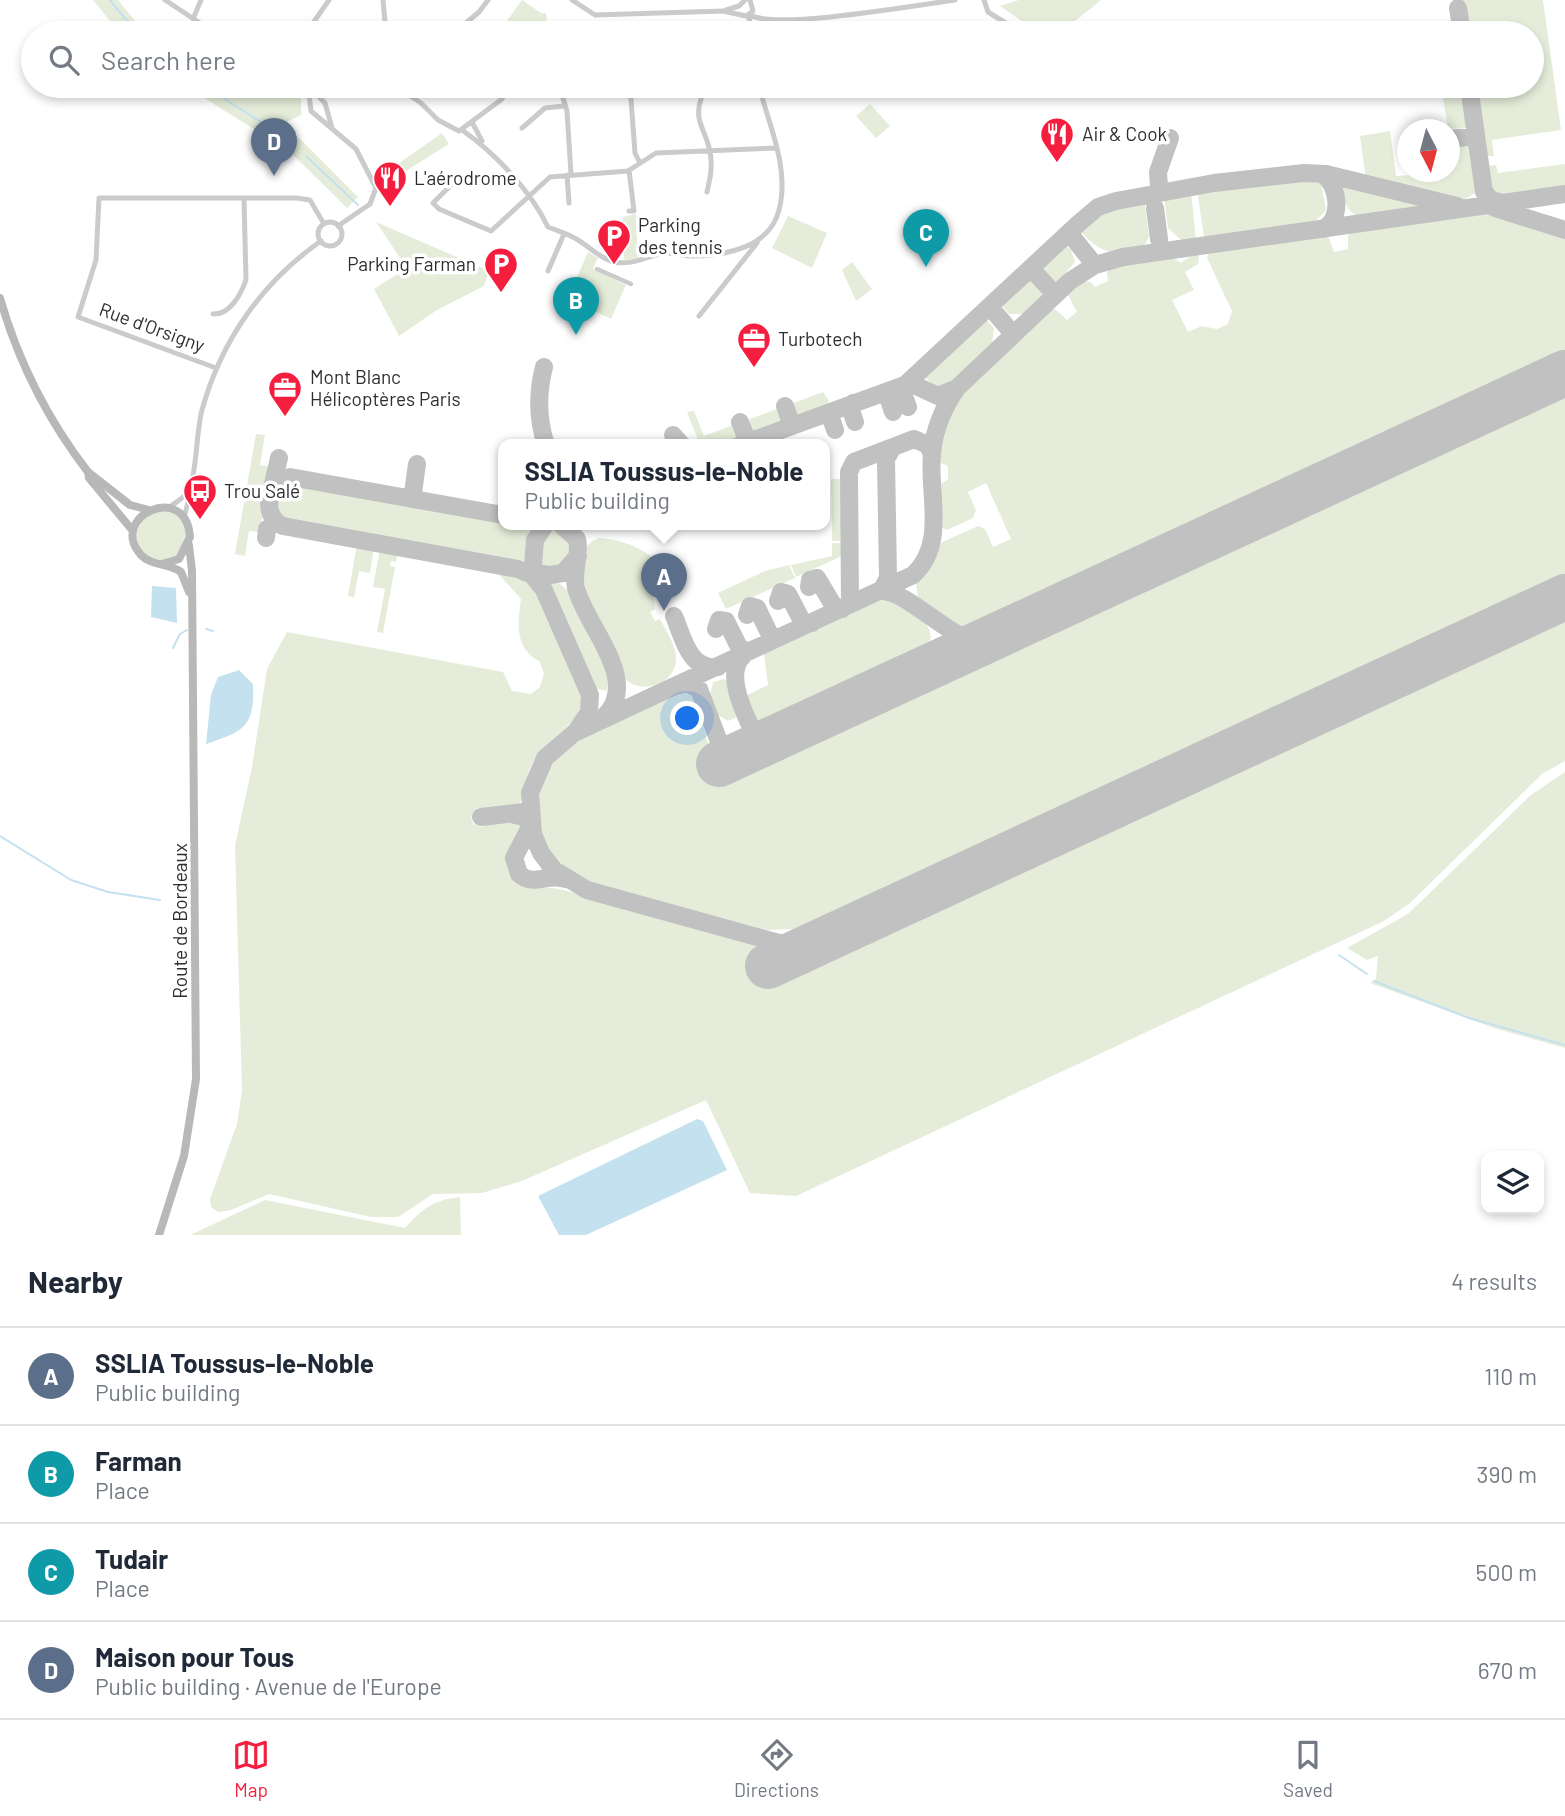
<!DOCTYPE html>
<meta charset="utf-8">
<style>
body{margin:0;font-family:Barlow,sans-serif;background:#f6f6f7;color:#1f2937}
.controls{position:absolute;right:21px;bottom:21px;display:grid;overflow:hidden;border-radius:14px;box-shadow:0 4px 10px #0003}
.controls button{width:63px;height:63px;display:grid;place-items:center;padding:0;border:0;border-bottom:2px solid #e0e1e3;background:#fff;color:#1f2937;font:35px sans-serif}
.compass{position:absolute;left:1397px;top:119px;width:63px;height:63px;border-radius:50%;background:#fff;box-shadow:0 4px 10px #0003;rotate:174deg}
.you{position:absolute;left:688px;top:719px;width:24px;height:24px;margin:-18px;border:5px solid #fff;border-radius:50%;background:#1a73e8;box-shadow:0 0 0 10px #1a73e833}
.badge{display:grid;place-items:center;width:46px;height:46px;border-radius:50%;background:#f61e3e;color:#fff;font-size:23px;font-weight:700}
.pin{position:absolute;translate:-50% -58px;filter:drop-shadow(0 2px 4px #0008)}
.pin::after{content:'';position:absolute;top:37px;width:24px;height:21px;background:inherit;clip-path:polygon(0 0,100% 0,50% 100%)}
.popup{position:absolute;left:498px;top:439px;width:332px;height:91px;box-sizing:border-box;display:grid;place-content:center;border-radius:14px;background:#fff;filter:drop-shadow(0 2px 5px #0005);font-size:23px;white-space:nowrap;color:#747a83}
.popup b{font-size:26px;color:#1f2937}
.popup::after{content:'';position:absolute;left:50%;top:100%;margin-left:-14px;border:14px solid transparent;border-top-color:#fff}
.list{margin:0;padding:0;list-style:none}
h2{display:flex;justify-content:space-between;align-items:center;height:91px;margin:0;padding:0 28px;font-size:30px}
h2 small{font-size:23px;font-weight:400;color:#747a83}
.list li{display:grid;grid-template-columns:46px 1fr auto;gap:21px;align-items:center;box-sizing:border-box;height:98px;padding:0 28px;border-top:2px solid #e0e1e3}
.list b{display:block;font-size:26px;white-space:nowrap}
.list p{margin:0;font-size:23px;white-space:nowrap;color:#747a83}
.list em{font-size:23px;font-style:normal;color:#747a83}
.icon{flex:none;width:38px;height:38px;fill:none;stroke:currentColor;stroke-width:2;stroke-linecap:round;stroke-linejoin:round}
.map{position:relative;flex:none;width:1565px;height:1235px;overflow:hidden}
.search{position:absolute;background:#fff;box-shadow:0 4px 10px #0003;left:21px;right:21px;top:21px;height:77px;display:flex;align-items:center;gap:18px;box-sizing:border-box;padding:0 24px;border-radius:38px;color:#747a83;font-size:26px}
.sheet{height:483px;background:#fff}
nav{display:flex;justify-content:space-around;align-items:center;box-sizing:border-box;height:98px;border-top:2px solid #e0e1e3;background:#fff;font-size:19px;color:#747a83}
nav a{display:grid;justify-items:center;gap:4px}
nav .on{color:#f61e3e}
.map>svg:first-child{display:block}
.green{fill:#e5edda}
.water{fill:#c4e1ef}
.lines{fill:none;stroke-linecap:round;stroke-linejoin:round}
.stream{stroke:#c4e1ef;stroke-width:2}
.taxiway{stroke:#c1c1c1;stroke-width:18}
.runway{stroke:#c1c1c1;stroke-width:46}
.pedestrian{stroke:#cbcbcb;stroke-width:4.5}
.minor{stroke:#cbcbcb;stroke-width:5}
.secondary{stroke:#b8b8b8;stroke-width:8}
.labels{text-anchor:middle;stroke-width:7;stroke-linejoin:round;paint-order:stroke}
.poi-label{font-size:19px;fill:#2e2e2e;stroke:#fff;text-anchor:start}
.street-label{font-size:19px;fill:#2e2e2e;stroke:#fff}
</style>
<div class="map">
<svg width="1565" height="1235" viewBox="0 0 1565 1235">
<rect width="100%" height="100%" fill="#fff"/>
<path class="green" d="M93,0H118L145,33H120Z
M522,0L541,13H546L547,27H562L566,33H505L504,25Z
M1019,0H1101C1051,41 1054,44 1000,6Z
M1459,0H1543L1561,130L1492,140L1494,156H1485L1475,86H1532V33H1467L1463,4H1459Z
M185,86H301V115L284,123L296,131V135L358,197L347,208L288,150H260L259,132Z
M1441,86H1465L1470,128L1448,129Z
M870,104L890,126L876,138L856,116Z
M1390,131L1396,176L1450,172L1453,166L1450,147L1473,144L1476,193L1461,201L1366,180L1360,136Z
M442,133L449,144L382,186V175Z
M1565,164V187L1501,196C1487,190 1488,179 1486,166L1496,165L1498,173Z
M1320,178L1326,210L1315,222L1204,238L1197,189Z
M1344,183L1427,205V206L1358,216C1345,211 1342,196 1344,183Z
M1191,192L1196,240L1182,241L1168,228L1164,197Z
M1136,201L1145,205L1149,237L1145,244C1116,258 1099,254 1080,230L1110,206Z
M1493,213L1523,220L1565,236V355L972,629H957L918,600L916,583L931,562L938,544L978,526L985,529L993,547L1011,539L986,483L968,492L976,510L973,518L947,530L938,526L937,487L948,479V466L941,463C912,424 1021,336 1047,311L1055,309L1067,320L1077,312L1068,295L1081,281L1091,282L1095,287L1108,281L1107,272L1113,266L1171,257L1181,263L1195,253L1199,257L1198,264L1185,272L1194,290L1172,300L1188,332L1202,326L1217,329L1228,324L1232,311L1207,258L1210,251L1324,235L1329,238L1334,252L1348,249V235L1354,232Z
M636,214L638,258L624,260L623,217Z
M788,216L827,233L812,268L772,248Z
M376,222L489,271L484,286L437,310L399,336L374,289L407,268Z
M1065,245L1071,250L1075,262L1055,285L1040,268Z
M588,252L598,258L593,269L626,285L611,319L578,303L593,271L577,302L568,298Z
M852,262L872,289L856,301L842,270Z
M1030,278L1045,293L1044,296L1025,314H1009L1002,305Z
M986,319L994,328L992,345L949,385L937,387L925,378Z
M1565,390V579L822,923L795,929L767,930L581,880C559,867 542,848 537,822C527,762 571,742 616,721C638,710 661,699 684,688L695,694L709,748L724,778Z
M823,392L829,401L826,407L800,417L793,412L794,403Z
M777,409L784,414L781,425L756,434L748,427L750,419Z
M694,411L704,436L736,424L739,438L725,445H700L687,412Z
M256,434L265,435L260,465L270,467L260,532L249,531L245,556L235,554Z
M831,479H843L845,541H832Z
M296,481L503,519V525H530L524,561L518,563L289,521L278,516L273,501L281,486Z
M137 536a25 25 0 1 1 50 0a25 25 0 1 1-50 0Z
M535 549a19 19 0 1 1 38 0a19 19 0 1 1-38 0Z
M599,538C628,540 666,555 670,589L653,597L655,609L650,612L655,621L660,619C666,631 676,645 676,659C676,685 638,697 623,676C607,655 595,617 583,592L586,588C580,569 577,546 599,538Z
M832,543H845L844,555L796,577L791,565L832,556Z
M357,544L374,547L370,573L359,571L354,597L348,596Z
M380,549L398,552L396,562L391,561L390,566L395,567L383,633L377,632L385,589L373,587Z
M789,565L795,578L726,609L718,593L765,571Z
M495,570L519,574L534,585L581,685C591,721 550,734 534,760C525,775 526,793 518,807L490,810L477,808L471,816L473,824L482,827L492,821H520L522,834C512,845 500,861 512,876C524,891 546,885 563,890C627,906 691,926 755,944L772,979L1565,614V761L1542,774L1410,903L1384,921L796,1196L750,1193L706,1100L522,1181L482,1193L433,1194L398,1217H371L269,1194L231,1210L218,1212L211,1207L210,1199L237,1124L242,1090L235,846L252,767L267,669L287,632L503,672L512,691L531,694L540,687L544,673L539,661C514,648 518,623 521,599Z
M549,580C578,582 600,653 611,678L606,691L594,688L547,587Z
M880,599C900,596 929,617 931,637L926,648L767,724L755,722L745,696L768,685L764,653Z
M724,679L731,683L739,716L728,721L716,714L710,696L713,682Z
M1565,772V1048L1494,1028L1370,983L1376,979L1378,956L1367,960L1347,948L1408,914L1531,795Z
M460,1197L461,1235H190L265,1200L405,1228C422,1209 433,1200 460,1197Z"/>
<path class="water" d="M152,586L176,588L177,623L151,617Z
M239,670L253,684C255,727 244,731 206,744L211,695L218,677Z
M697,1119L703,1121L727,1170L586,1235H559L538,1196Z"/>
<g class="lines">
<path class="stream" d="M110,0L137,33
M204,86L272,129
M307,157L358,205
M206,629L213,631
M173,648L180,634L187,630
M0,836L71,880L108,892L160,900
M1339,955L1367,974
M1374,981L1469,1018L1565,1045"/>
<path class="taxiway" d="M1458,8L1462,33
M1469,86L1484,192L1491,200L1502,203
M1450,139L1476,136
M1322,174C1339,184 1343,219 1323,229
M1156,193L1159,187L1158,172L1170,138
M1155,208L1159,239
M1495,208L1565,230
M1074,239L1090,259
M1037,275L1050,289
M996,314L1008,328
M544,367C537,394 537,418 546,445
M906,384L1078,224L1098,207L1116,201L1214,183L1304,173L1326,174L1457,206
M904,385L901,388L908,407
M890,390L887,394L893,412
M853,403L850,407L855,422
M785,406L792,426
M833,411L830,415L835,430
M740,422L748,442
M673,435L682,445
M740,445L910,383L938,396L957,388
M272,488L279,458
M408,497L413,493L417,464
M503,515L290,477L274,485C267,500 266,518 283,526L518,569L532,575L541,586
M545,525L535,540L533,565L590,695L589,712L577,730
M561,525L577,539C581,555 572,571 576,588C586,627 642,680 604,717
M266,538L267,529
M527,571L550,575L563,573L578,556
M809,587L810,580L817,578L835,608L842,609L850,603L849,472L854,462L914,439L928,445L932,454
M881,591L888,578L886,459L893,447
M881,591C905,590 948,636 979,644
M778,601L781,592L788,594L802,621L812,623
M747,615L750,606L757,608L770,635L780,637
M674,616C683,637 689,671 718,667
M716,629L719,620L726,621L740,649L750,651
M744,655C721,674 749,722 759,744
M679,685L687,683L699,689L726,760
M515,815L524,817L531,825L514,858L519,874C534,887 547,873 565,879
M481,817L524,812
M821,940L798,945L779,943L587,890L554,870L541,853L533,834L530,793L545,758L574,733L913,575C947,544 928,495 932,454C934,429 943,408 957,388L1070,281L1095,265L1123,257L1565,194"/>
<path class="runway" d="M719,764L1565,373
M768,966L1565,597"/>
<path class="pedestrian" d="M597,269L631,284"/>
<path class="minor" d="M165,0L215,33
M383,0L386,33
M572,0L595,15L723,11L746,16L753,11L750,0
M984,0L988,12L1022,33
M726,10L739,6L745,0
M750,15C775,30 919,5 955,0
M748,16L754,33
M193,19L201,0
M306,33L329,0
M454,33L479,12L488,0
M308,86L311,111L356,149L376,188L370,204L338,226
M308,86L325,103L332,128
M395,86L421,103L438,120L459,131L502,99L507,88
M630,86L635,153L640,163
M1115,86L1133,94
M701,99C693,121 707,132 710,152C713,166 710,179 707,192
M472,122L482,141
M522,128L545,108L564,106
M462,130C496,154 530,190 548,227C558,231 569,234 578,240C590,247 599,258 614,262C633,266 648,255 666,253C674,253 684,256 692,256C726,256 770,247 779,210C790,168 769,126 759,86
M629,170L634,211H629
M571,174L567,111L563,98L574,86
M567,175L569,203
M455,181L433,203L439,209L491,231L550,177L628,171L656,153L775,148
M318 234a12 12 0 1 1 24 0a12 12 0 1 1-24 0Z
M548,271L564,234
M213,314C230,315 241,294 246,280L244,199
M699,316L757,243
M216,368L78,317L96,260L99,198H297L310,200L324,224
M169,508C175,502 185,498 189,490C197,473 196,432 202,410C221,341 262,282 321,241
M184,518L192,486"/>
<path class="secondary" d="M0,298C18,361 48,420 88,472L89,478L133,531
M88,472L130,505L149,510
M162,564L179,559L190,537C186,480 107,517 141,555C151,566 169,563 181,572L189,592
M159,1235L184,1156L196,1079L192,571L189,545"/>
</g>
<defs>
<g id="restaurant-pin" transform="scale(1.75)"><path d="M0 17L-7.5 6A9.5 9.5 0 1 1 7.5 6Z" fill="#f61e3e" stroke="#fff"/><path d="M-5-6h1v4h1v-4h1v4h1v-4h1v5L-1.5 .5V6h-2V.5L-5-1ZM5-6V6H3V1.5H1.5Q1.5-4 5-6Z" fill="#fff"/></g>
<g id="parking-pin" transform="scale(1.75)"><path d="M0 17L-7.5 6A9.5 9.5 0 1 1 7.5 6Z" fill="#f61e3e" stroke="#fff"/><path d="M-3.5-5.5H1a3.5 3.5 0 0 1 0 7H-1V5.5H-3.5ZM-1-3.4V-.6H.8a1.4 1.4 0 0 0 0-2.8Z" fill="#fff"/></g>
<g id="office-pin" transform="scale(1.75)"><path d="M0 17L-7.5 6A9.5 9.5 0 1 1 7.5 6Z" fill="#f61e3e" stroke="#fff"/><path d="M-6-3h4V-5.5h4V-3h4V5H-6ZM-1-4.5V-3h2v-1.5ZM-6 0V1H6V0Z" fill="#fff"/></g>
<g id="bus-pin" transform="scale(1.75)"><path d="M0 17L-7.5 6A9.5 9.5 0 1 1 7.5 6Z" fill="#f61e3e" stroke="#fff"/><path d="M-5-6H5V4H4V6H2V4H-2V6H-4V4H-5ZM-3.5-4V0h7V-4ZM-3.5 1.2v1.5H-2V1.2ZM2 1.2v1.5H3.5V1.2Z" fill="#fff"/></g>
</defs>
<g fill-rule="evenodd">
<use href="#restaurant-pin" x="1057" y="134"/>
<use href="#restaurant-pin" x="390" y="178"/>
<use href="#parking-pin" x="614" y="236"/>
<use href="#parking-pin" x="501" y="264"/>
<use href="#office-pin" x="754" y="339"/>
<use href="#office-pin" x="285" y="388"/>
<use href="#bus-pin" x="200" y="491"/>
</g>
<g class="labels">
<g class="poi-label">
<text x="1082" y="141">Air &amp; Cook</text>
<text x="414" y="185">L'aérodrome</text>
<text x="638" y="232">Parking<tspan x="638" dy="22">des tennis</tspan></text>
<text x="476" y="271" text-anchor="end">Parking Farman</text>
<text x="778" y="346">Turbotech</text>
<text x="310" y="384">Mont Blanc<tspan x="310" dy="22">Hélicoptères Paris</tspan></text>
<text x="224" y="498">Trou Salé</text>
</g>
<g class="street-label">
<text transform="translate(152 327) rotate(20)" y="7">Rue d'Orsigny</text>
<text transform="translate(180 921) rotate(-90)" y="7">Route de Bordeaux</text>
</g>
</g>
</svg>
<div class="controls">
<button><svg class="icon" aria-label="layers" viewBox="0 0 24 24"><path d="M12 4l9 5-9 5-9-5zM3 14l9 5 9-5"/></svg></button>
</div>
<svg class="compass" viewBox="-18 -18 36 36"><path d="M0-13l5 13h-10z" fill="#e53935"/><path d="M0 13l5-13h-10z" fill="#747a83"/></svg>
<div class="you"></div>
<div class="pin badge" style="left:664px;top:611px;background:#5c6f8a">A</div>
<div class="popup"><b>SSLIA Toussus-le-Noble</b>Public building</div>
<div class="pin badge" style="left:576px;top:335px;background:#0f9aa8">B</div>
<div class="pin badge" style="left:926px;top:267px;background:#0f9aa8">C</div>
<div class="pin badge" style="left:274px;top:176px;background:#5c6f8a">D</div>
<div class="search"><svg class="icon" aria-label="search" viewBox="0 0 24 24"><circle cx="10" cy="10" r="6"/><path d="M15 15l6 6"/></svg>Search here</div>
</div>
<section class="sheet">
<h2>Nearby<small>4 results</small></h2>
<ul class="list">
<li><span class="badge" style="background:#5c6f8a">A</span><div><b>SSLIA Toussus-le-Noble</b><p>Public building</p></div><em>110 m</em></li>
<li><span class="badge" style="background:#0f9aa8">B</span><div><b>Farman</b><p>Place</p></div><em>390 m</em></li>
<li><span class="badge" style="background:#0f9aa8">C</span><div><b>Tudair</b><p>Place</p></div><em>500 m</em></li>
<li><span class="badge" style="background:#5c6f8a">D</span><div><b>Maison pour Tous</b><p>Public building · Avenue de l'Europe</p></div><em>670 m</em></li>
</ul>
</section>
<nav>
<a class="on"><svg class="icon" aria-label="map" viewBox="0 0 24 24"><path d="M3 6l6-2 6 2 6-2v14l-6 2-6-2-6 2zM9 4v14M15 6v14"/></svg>Map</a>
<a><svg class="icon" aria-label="directions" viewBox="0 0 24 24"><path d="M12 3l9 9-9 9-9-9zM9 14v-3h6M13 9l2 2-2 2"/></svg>Directions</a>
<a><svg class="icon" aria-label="saved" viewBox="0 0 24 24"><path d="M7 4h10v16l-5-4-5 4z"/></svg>Saved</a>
</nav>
